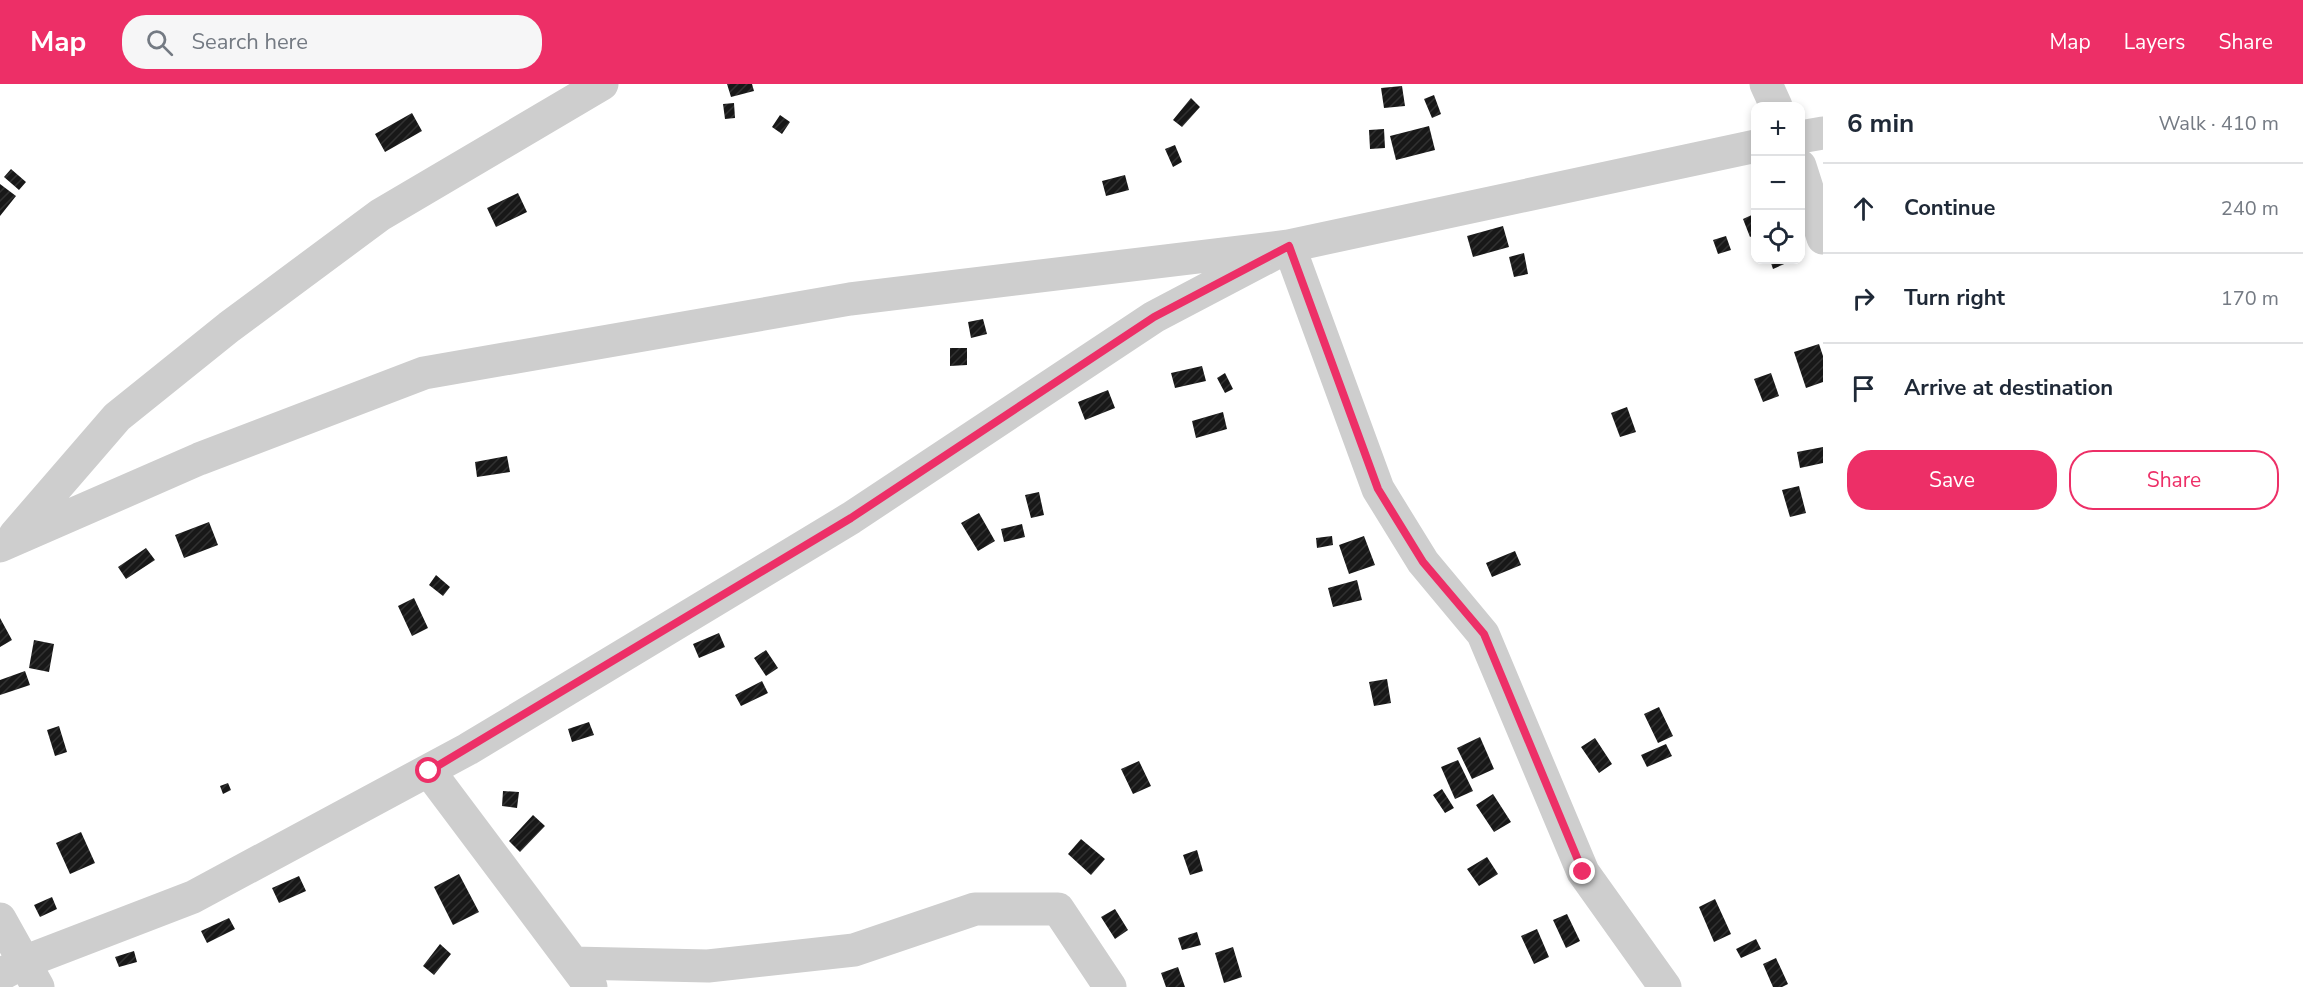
<!DOCTYPE html>
<meta charset="utf-8">
<style>
body{margin:0;font-family:"Nunito Sans",sans-serif;background:#f6f6f7;color:#1f2937}
.controls{position:absolute;right:18px;top:18px;display:grid;overflow:hidden;border-radius:12px;box-shadow:0 3px 9px #0003}
.controls button{width:54px;height:54px;display:grid;place-items:center;padding:0;border:0;border-bottom:2px solid #e0e1e3;background:#fff;color:#1f2937;font:30px sans-serif}
.stop{position:absolute;width:18px;height:18px;margin:-14px;border:4px solid #ed2f67;border-radius:50%;background:#fff}
.stop.end{background:#ed2f67;border-color:#fff;box-shadow:0 2px 6px #0008}
.list{margin:0;padding:0;list-style:none}
h2{display:flex;justify-content:space-between;align-items:center;height:78px;margin:0;padding:0 24px;font-size:26px}
h2 small{font-size:20px;font-weight:400;color:#747a83}
.list li{display:grid;grid-template-columns:39px 1fr auto;gap:18px;align-items:center;box-sizing:border-box;height:90px;padding:0 24px;border-top:2px solid #e0e1e3}
.list b{display:block;font-size:22px;white-space:nowrap}
.list em{font-size:20px;font-style:normal;color:#747a83}
.actions{display:flex;gap:12px;padding:18px 24px}
.actions a{flex:1;padding:14px 0;border:2px solid #ed2f67;border-radius:24px;text-align:center;font-size:21px;color:#ed2f67}
.actions .main{background:#ed2f67;color:#fff}
.icon{flex:none;width:33px;height:33px;fill:none;stroke:currentColor;stroke-width:2;stroke-linecap:round;stroke-linejoin:round}
.map{position:relative;flex:none;width:1823px;height:903px;overflow:hidden}
header{display:flex;align-items:center;gap:36px;box-sizing:border-box;height:84px;padding:0 30px;background:#ed2f67;color:#fff}
header strong{font-size:28px}
nav{display:flex;gap:33px;margin-inline-start:auto;font-size:21px}
.search{width:420px;height:54px;background:#f6f6f7;display:flex;align-items:center;gap:15px;box-sizing:border-box;padding:0 21px;border-radius:24px;color:#747a83;font-size:22px}
main{display:flex}
aside{flex:1;background:#fff}
.map>svg:first-child{display:block}
.building{fill:url(#building-hatch)}
.lines{fill:none;stroke-linecap:round;stroke-linejoin:round}
.minor{stroke:#cecece;stroke-width:33}
.route{stroke:#ed2f67;stroke-width:8}
</style>
<header>
<strong>Map</strong>
<div class="search"><svg class="icon" aria-label="search" viewBox="0 0 24 24"><circle cx="10" cy="10" r="6"/><path d="M15 15l6 6"/></svg>Search here</div>
<nav><a>Map</a><a>Layers</a><a>Share</a></nav>
</header>
<main>
<div class="map">
<svg width="1823" height="903" viewBox="0 0 1823 903">
<defs>
<pattern id="building-hatch" width="6" height="6" patternUnits="userSpaceOnUse" patternTransform="scale(1.5)"><rect width="6" height="6" fill="#181818"/><path d="M-1 1l2-2M0 6l6-6M5 7l2-2" fill="none" stroke="#313131"/></pattern>
</defs>
<rect width="100%" height="100%" fill="#fff"/>
<path class="building" d="M727,0H752L754,7L731,13Z
M1402,2L1405,22L1384,24L1381,4Z
M1434,11L1441,30L1432,34L1424,15Z
M1191,14L1200,23L1182,43L1173,36Z
M734,19L735,34L725,35L723,20Z
M412,29L422,47L385,68L375,50Z
M780,31L790,38L782,50L772,43Z
M1429,42L1435,66L1396,76L1390,52Z
M1384,45L1385,64L1370,65L1369,46Z
M1175,61L1182,78L1173,83L1165,65Z
M11,85L26,98L19,106L4,93Z
M1125,91L1129,106L1106,112L1102,97Z
M0,100L16,112L0,132Z
M518,109L527,128L496,143L487,124Z
M1756,129V150L1750,153L1743,135Z
M1503,142L1509,163L1473,173L1467,152Z
M1726,152L1731,166L1718,170L1713,156Z
M1524,169L1528,190L1514,193L1509,173Z
M1770,176H1791V177L1773,185Z
M983,235L987,250L971,254L968,238Z
M1819,260L1823,272V298L1806,304L1794,268Z
M950,264H967V281L950,282Z
M1202,282L1206,297L1175,304L1171,289Z
M1225,289L1233,305L1225,309L1217,294Z
M1771,289L1779,312L1763,318L1754,295Z
M1108,306L1115,324L1085,336L1078,318Z
M1627,323L1636,348L1620,353L1611,329Z
M1223,328L1227,345L1196,354L1192,337Z
M1823,363V379L1800,384L1797,368Z
M507,372L510,388L477,393L475,378Z
M1799,402L1806,429L1790,433L1782,406Z
M1039,408L1044,431L1031,434L1025,411Z
M979,429L995,457L978,467L961,439Z
M209,438L218,461L184,474L175,451Z
M1022,440L1025,453L1004,458L1001,445Z
M1332,452L1333,461L1317,464L1316,454Z
M1364,452L1375,481L1349,490L1339,461Z
M146,464L155,476L126,495L118,483Z
M1515,467L1521,481L1492,493L1486,479Z
M436,491L450,503L443,512L429,501Z
M1357,496L1362,516L1333,523L1328,504Z
M414,514L428,544L412,552L398,522Z
M0,534L12,556L0,563Z
M719,549L725,563L699,574L693,560Z
M34,556L54,560L49,588L29,584Z
M766,566L778,584L766,592L754,574Z
M25,587L30,601L0,611V596Z
M1387,595L1391,619L1374,622L1369,598Z
M762,597L768,609L741,622L735,611Z
M1659,623L1673,652L1658,659L1644,630Z
M589,638L594,651L572,658L568,645Z
M59,642L67,668L55,672L47,646Z
M1480,653L1494,685L1472,695L1457,664Z
M1595,654L1612,680L1599,689L1581,663Z
M1666,660L1672,672L1647,683L1641,671Z
M1458,676L1473,707L1455,715L1441,683Z
M1139,677L1151,702L1133,710L1121,685Z
M228,699L231,706L223,710L220,702Z
M1442,705L1454,724L1445,729L1433,711Z
M503,707L519,708L517,724L502,722Z
M1493,710L1511,738L1494,748L1476,721Z
M533,731L545,742L520,768L509,757Z
M81,748L95,779L70,790L56,759Z
M1081,755L1105,775L1091,791L1068,770Z
M1197,766L1203,787L1190,791L1183,771Z
M1487,773L1498,790L1479,802L1467,785Z
M459,790L479,828L453,841L434,803Z
M299,792L306,807L279,819L272,804Z
M52,813L57,825L40,833L34,821Z
M1715,815L1731,850L1714,858L1699,823Z
M1115,825L1128,846L1115,855L1101,833Z
M1567,830L1580,857L1566,864L1553,836Z
M229,834L235,845L207,859L201,847Z
M1537,845L1549,873L1534,880L1521,852Z
M1197,848L1201,861L1182,866L1178,854Z
M1756,855L1761,865L1741,874L1736,865Z
M440,860L451,870L434,891L423,882Z
M1233,863L1242,893L1224,899L1215,869Z
M134,867L137,878L119,883L115,873Z
M1776,874L1788,900L1782,903H1773L1763,880Z
M1178,883L1185,903H1166L1161,889Z"/>
<g class="lines">
<path class="minor" d="M1766,0L1776,22
M1800,53L1823,49
M1800,82L1823,154
M15,451L117,333L229,243L380,131L602,0
M0,462L199,375L424,289L850,215L1289,162L1756,62
M429,687L591,903
M0,835L38,903
M573,879L708,882L854,866L975,825H1058L1110,903
M0,891L24,878L193,813L468,665L851,434L1154,233L1289,162L1378,405L1423,478L1483,550L1583,788L1665,903"/>
</g>
<g class="lines">
<path class="route" d="M429,687L851,434L1154,233L1289,162L1378,405L1423,478L1484,550L1583,788"/>
</g>
</svg>
<div class="controls">
<button>+</button>
<button>−</button>
<button><svg class="icon" aria-label="locate" viewBox="0 0 24 24"><circle cx="12" cy="12" r="6"/><path d="M12 2v4M12 18v4M2 12h4M18 12h4"/></svg></button>
</div>
<div class="stop" style="left:429px;top:687px"></div>
<div class="stop end" style="left:1583px;top:788px"></div>
</div>
<aside>
<h2>6 min<small>Walk · 410 m</small></h2>
<ul class="list">
<li><svg class="icon" aria-label="ahead" viewBox="0 0 24 24"><path d="M12 20V5M6 11l6-6 6 6"/></svg><div><b>Continue</b></div><em>240 m</em></li>
<li><svg class="icon" aria-label="right" viewBox="0 0 24 24"><path d="M7 20v-9h11M14 6l5 5-5 5"/></svg><div><b>Turn right</b></div><em>170 m</em></li>
<li><svg class="icon" aria-label="arrive" viewBox="0 0 24 24"><path d="M6 21V4h12l-3 4 3 4H6"/></svg><div><b>Arrive at destination</b></div></li>
</ul>
<div class="actions"><a class="main">Save</a><a>Share</a></div>
</aside>
</main>
